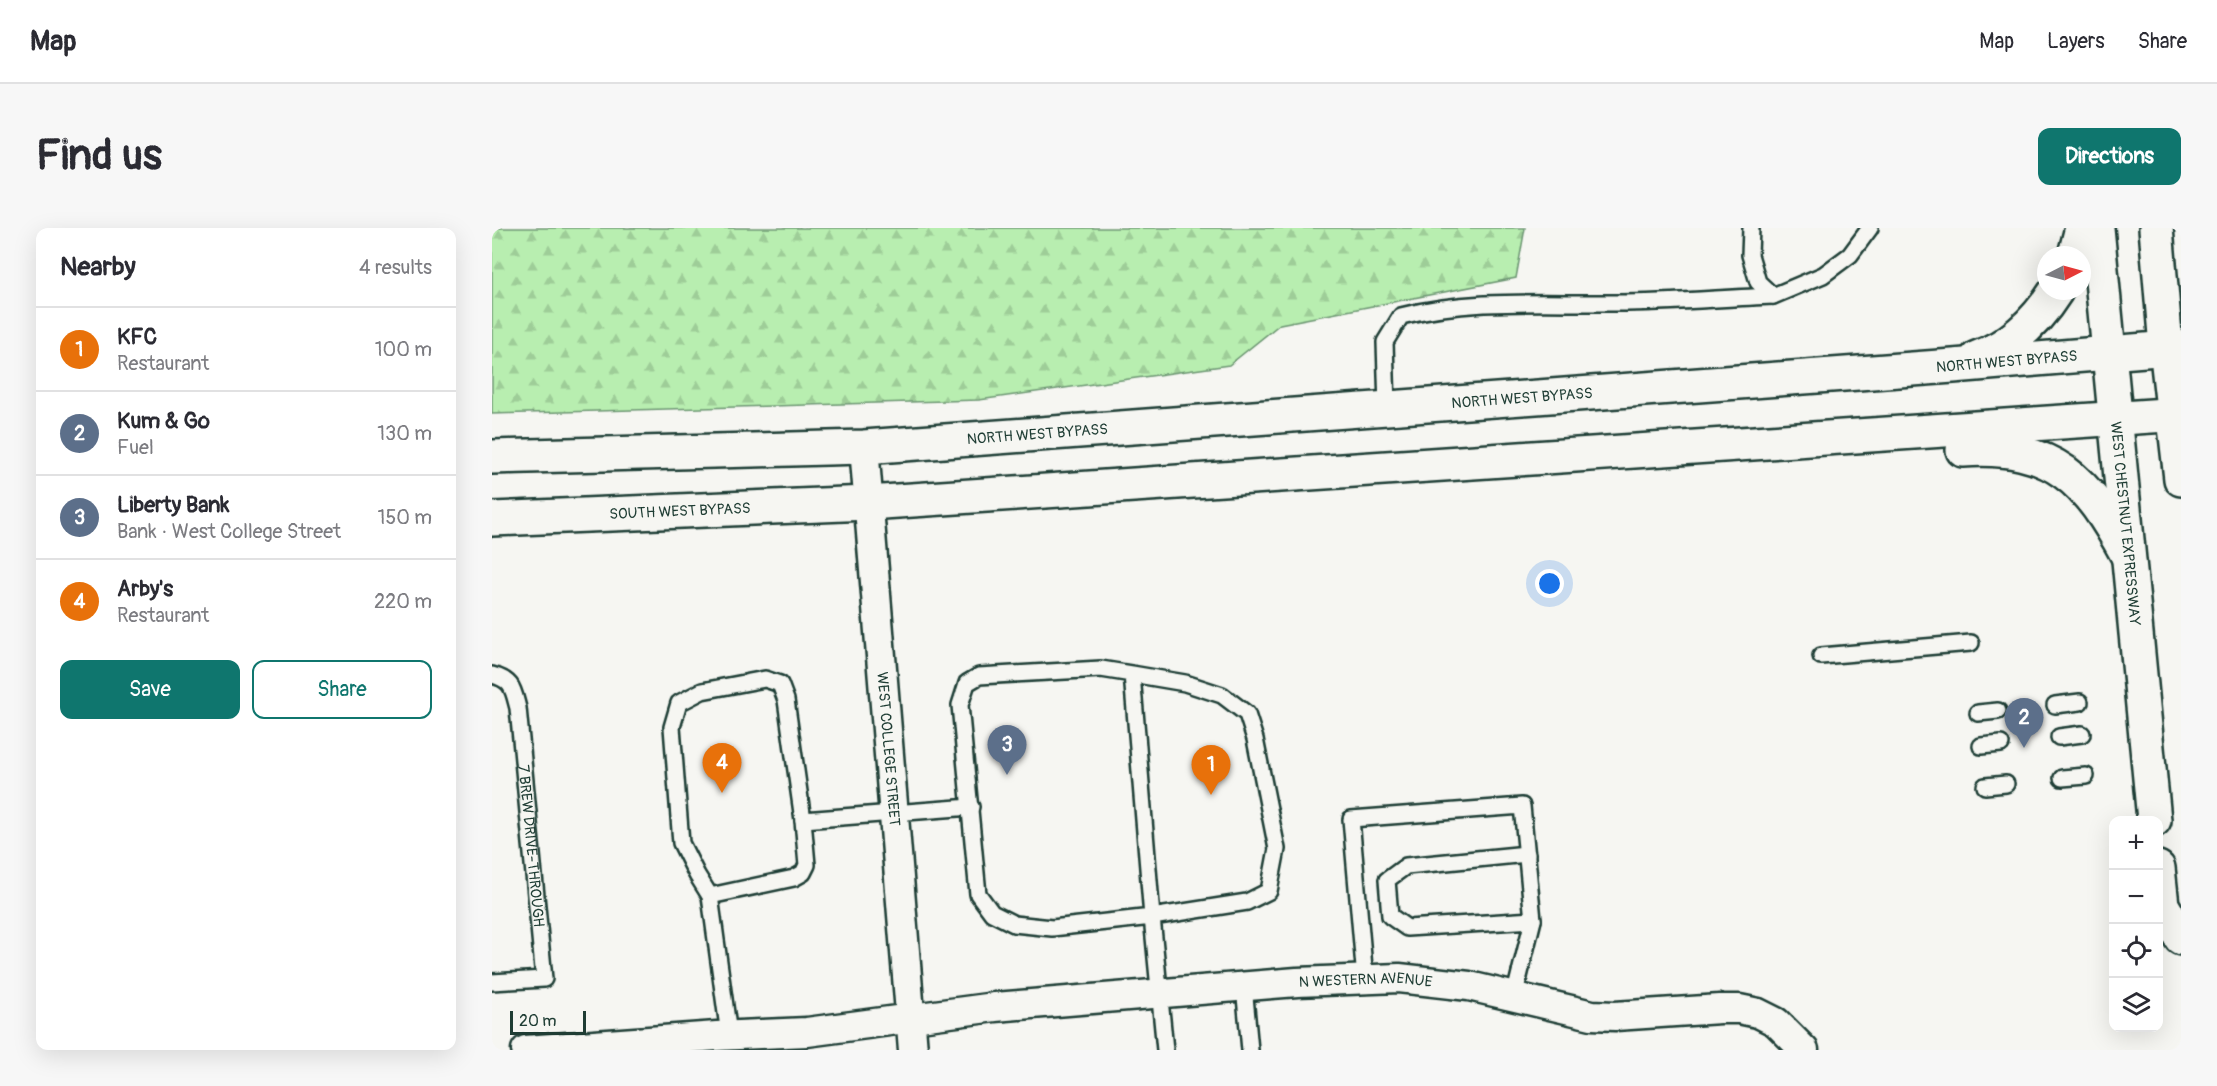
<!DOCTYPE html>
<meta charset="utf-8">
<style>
body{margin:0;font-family:Pangolin,sans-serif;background:#f7f7f7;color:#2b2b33}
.controls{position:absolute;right:18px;bottom:18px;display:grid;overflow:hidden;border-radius:12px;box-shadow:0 6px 24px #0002}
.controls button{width:54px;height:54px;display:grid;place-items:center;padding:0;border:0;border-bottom:2px solid #e1e1e2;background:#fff;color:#2b2b33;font:30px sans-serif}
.compass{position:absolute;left:1545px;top:18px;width:54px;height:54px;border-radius:50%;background:#fff;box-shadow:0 6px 24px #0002;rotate:84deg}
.scale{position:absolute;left:18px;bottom:15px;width:76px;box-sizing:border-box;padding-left:6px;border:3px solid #1f3d34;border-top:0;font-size:16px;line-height:21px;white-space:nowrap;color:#1f3d34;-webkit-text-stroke:4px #f6f6f2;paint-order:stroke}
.you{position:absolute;left:1058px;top:356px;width:21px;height:21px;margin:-15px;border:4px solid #fff;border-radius:50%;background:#1a73e8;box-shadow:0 0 0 9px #1a73e833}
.badge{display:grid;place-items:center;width:39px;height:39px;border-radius:50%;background:#0f766e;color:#fff;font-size:20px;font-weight:700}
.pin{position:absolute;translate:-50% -50px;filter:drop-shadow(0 2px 3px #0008)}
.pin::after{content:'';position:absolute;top:32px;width:21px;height:18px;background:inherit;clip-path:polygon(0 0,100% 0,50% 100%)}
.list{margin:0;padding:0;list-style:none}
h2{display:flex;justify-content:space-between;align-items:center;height:78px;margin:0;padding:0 24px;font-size:26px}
h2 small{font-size:20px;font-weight:400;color:#7c7c81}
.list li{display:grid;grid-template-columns:39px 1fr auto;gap:18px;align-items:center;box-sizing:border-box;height:84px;padding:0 24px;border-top:2px solid #e1e1e2}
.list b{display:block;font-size:22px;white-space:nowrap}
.list p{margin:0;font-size:20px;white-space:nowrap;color:#7c7c81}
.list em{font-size:20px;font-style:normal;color:#7c7c81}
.actions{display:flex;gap:12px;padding:18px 24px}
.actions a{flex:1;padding:14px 0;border:2px solid #0f766e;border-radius:12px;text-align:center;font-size:21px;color:#0f766e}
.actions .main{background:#0f766e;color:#fff}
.icon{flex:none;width:33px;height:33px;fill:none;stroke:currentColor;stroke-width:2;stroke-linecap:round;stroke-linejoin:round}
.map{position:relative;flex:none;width:1689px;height:822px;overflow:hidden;border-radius:12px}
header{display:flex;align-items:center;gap:36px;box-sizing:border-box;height:84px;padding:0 30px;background:#fff;border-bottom:2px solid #e1e1e2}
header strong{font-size:28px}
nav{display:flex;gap:33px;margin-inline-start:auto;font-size:21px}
.intro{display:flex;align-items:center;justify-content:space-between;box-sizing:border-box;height:144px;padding:0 36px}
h1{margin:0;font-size:42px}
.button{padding:15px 27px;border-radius:12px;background:#0f766e;color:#fff;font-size:21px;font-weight:700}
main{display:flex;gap:36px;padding:0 36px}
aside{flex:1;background:#fff;border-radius:12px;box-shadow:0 6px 24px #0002}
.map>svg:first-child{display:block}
.forest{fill:url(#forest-firs);stroke:#6c9672;stroke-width:1.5}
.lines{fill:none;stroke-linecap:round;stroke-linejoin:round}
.lane-casing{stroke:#1f3d34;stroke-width:20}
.street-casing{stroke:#1f3d34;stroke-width:33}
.primary-casing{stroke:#1f3d34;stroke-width:38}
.lane{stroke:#f6f6f2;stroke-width:15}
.street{stroke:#f6f6f2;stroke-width:28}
.primary{stroke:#f6f6f2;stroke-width:33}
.labels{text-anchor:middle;stroke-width:5;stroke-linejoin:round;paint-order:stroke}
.street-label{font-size:15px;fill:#1f3d34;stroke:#f6f6f2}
</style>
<header>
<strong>Map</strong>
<nav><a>Map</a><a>Layers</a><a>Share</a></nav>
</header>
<div class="intro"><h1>Find us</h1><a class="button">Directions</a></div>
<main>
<aside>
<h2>Nearby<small>4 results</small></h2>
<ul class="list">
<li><span class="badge" style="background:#e8710a">1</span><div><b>KFC</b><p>Restaurant</p></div><em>100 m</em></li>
<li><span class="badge" style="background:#5c6f8a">2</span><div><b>Kum &amp; Go</b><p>Fuel</p></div><em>130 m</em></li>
<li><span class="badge" style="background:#5c6f8a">3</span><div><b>Liberty Bank</b><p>Bank · West College Street</p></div><em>150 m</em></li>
<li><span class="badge" style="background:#e8710a">4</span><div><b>Arby's</b><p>Restaurant</p></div><em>220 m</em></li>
</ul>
<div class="actions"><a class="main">Save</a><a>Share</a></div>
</aside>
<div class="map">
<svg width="1689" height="822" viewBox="0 0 1689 822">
<defs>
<pattern id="forest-firs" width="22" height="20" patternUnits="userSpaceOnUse" patternTransform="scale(1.5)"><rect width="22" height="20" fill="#b8eeb0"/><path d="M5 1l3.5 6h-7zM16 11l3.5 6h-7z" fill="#9ecd98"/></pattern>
</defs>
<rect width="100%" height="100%" fill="#f6f6f2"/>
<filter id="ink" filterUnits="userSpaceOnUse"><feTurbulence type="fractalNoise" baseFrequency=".0167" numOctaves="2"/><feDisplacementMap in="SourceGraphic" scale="12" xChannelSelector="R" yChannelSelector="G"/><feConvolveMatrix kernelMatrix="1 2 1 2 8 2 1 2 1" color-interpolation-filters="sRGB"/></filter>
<g filter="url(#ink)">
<path class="forest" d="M0,0H1033L1024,50L788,96L737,137L487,172L0,186Z"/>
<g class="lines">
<g class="lane-casing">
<g id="lane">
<path d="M1259,0L1258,27L1266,54L1281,68L1331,47L1358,27L1378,0"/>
<path d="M895,180L893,114L909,88C979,70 1054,76 1126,75C1178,75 1230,70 1281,68"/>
<path d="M1329,428L1479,415"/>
<path d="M640,446L693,455L730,467L755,486L763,511L785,621L777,663L755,674L660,689L560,700L522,696L500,685L486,666L468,477L475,455L487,448L609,441L640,446L660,689L673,822"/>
<path id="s1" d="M0,447C21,452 21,462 26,480L52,751L0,754"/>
<path d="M1563,477L1588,474"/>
<path d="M1486,485L1506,483"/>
<path d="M1567,509L1590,506"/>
<path d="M1489,518L1509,516"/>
<path d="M1570,550L1594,548"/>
<path d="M1493,558L1514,556"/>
<path d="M1035,626L914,638L895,652L898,688L915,700L1041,692"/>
<path d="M218,668L302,650L311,645L315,637L311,592"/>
<path d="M873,751L859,591L1030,578L1041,692L1022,769"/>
<path d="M752,758L758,822"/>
<path d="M237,807L218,668L205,647L189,615L180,499L187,475L210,463L273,451L288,456L294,472L311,592L479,579"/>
</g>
</g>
<g class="street-casing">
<g id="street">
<path id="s2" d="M372,219L421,822"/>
<path id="s3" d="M34,822L225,808L315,804L503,779L805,754L907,750L977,758L1100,787L1123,788L1228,781H1247L1266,785L1284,794L1312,822"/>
</g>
</g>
<g class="primary-casing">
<g id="primary">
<path id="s4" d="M1605,0L1662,592"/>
<path d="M1664,0L1674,119L1689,251"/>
<path d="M1583,27L1590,0"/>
<path d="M1485,130C1519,118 1545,93 1564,63"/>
<path d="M1471,222C1563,216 1595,252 1636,328"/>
<path id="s5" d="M0,229L372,219L1461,138L1689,119"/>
<path id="s6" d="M0,291L376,275L1689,186"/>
<path d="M1666,640L1670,677L1689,710"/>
</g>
</g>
<use href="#lane" class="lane"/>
<use href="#street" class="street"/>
<use href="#primary" class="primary"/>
</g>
</g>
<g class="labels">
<g class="street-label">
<text dy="5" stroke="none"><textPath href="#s5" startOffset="1518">NORTH WEST BYPASS</textPath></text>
<text dy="5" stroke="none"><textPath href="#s5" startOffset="1032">NORTH WEST BYPASS</textPath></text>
<text dy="5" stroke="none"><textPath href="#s5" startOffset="546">NORTH WEST BYPASS</textPath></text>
<text dy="5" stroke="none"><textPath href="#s6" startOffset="188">SOUTH WEST BYPASS</textPath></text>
<text dy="5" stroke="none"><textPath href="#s4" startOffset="297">WEST CHESTNUT EXPRESSWAY</textPath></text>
<text dy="5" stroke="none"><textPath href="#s2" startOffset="303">WEST COLLEGE STREET</textPath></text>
<text dy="5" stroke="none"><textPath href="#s1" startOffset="184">7 BREW DRIVE-THROUGH</textPath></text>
<text dy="5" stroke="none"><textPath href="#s3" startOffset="843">N WESTERN AVENUE</textPath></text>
</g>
</g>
</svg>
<div class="controls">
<button>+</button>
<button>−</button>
<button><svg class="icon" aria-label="locate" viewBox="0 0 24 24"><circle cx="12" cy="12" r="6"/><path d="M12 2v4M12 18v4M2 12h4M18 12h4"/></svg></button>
<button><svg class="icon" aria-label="layers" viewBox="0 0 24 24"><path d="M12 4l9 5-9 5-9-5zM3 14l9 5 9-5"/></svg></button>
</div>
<svg class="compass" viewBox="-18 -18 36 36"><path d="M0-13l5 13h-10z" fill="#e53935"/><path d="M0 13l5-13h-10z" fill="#7c7c81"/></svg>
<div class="scale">20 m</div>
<div class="you"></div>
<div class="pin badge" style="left:719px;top:567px;background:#e8710a">1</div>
<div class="pin badge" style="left:1532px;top:520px;background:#5c6f8a">2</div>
<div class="pin badge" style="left:515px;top:547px;background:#5c6f8a">3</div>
<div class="pin badge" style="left:230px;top:565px;background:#e8710a">4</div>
</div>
</main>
